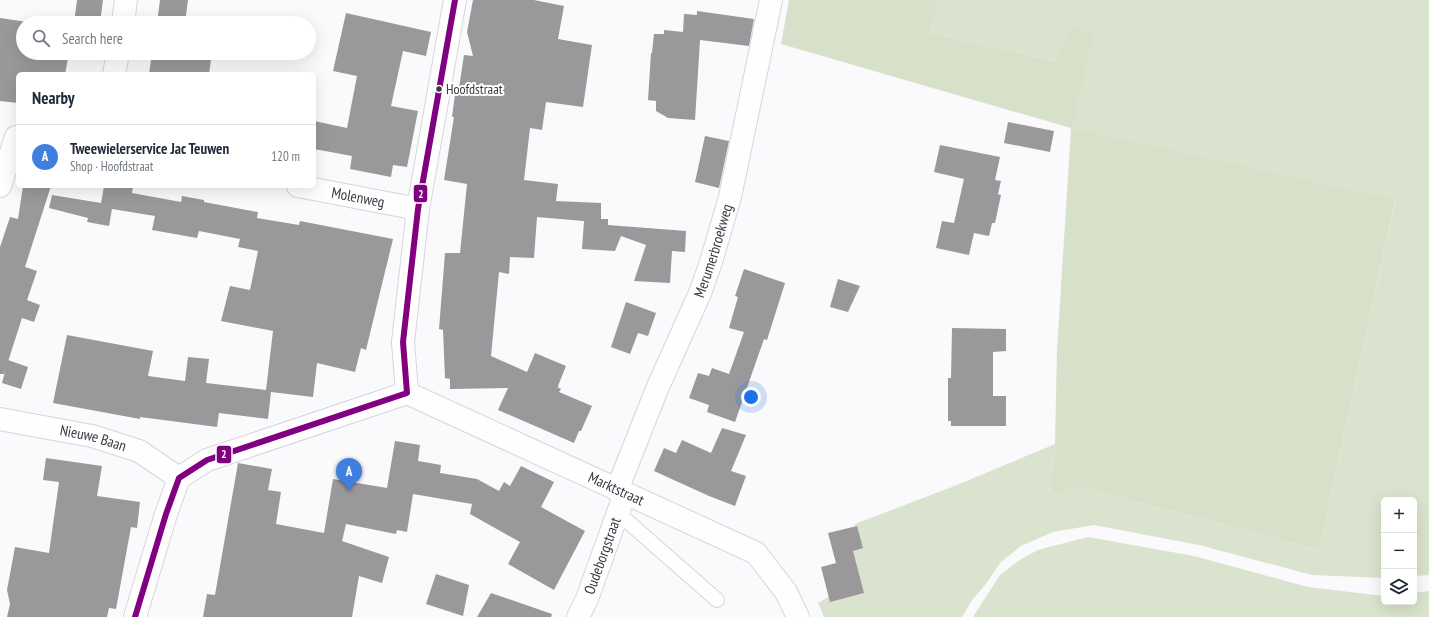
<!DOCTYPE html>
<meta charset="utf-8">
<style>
body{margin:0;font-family:"PT Sans Narrow",sans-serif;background:#f2f2f3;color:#1f2937}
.controls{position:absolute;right:12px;bottom:12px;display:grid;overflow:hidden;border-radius:6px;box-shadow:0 4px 16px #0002}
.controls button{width:36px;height:36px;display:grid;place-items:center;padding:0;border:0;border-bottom:1px solid #e0e1e3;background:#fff;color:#1f2937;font:20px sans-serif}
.you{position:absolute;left:751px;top:397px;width:14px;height:14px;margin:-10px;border:3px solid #fff;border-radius:50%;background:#1a73e8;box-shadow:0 0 0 6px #1a73e833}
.badge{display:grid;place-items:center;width:26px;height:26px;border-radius:50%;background:#7e7c84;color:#fff;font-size:13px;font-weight:700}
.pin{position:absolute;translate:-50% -33px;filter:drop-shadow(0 1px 2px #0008)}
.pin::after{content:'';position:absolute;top:21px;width:14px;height:12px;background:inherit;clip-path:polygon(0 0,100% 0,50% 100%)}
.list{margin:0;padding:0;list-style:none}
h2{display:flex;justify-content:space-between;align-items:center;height:52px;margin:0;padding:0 16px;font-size:17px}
h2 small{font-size:13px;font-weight:400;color:#747a83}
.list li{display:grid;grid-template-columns:26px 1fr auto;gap:12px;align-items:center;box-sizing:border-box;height:64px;padding:0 16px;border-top:1px solid #e0e1e3}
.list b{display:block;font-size:15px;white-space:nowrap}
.list p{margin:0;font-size:13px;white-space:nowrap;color:#747a83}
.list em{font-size:13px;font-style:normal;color:#747a83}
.icon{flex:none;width:22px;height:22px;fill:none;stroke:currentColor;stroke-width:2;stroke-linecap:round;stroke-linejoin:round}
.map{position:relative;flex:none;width:1429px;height:617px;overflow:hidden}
.search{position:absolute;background:#fff;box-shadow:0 4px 16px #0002;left:16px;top:16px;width:300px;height:44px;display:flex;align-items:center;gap:10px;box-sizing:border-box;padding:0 14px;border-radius:22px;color:#747a83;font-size:15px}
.panel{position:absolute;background:#fff;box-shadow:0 4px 16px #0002;left:16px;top:72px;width:300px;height:116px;border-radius:6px}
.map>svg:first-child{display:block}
.green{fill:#dae3cd}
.forest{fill:#d7e1c9}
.building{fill:#9b989c}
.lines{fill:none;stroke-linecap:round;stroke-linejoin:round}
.service-casing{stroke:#d7d5dc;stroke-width:16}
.minor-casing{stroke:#d7d5dc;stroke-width:24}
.tertiary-casing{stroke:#d7d5dc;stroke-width:24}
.service{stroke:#fefeff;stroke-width:14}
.minor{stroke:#fefeff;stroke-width:22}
.tertiary{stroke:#fefeff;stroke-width:22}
.bus-1-casing{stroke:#fff;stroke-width:9}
.bus-1{stroke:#800080;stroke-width:6}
.bus-dot{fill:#3c3943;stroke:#fff;stroke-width:1.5}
.labels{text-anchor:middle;stroke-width:4;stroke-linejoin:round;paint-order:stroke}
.bus-label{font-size:14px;fill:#3c3943;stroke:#fff;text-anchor:start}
.street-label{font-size:15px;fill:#3c3943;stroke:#fff}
.line-badge{stroke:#fff;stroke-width:1.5}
.badge-label{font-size:11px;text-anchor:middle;font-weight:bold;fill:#fff}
</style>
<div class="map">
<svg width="1429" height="617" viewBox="0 0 1429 617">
<rect width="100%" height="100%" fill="#faf9fc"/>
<path class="green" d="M939,0H1429V575L1414,576V500H1384V578L1312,575L1199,545L1094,525L1053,532L1021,546L1001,562L985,585L972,600L962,617H824L818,603L841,590L853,547L855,524L957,485L1055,444L1050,495L1081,487L1319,550L1395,201L1071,128V26L1055,61L930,33Z
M1088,537L1194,556L1308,587L1384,596V602H1414V593L1429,591V617H973L1000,575L1021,559L1038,550Z"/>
<path class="forest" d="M789,0H939L930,33L1055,61L1071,26L1093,34L1072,128L1395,200L1319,550L1081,487L1050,495L1055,444L1057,350L1071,128L781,44Z"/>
<path class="building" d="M77,0H103L100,23H74Z
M160,0H188L185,23H157Z
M473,0H534L564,6L558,39L592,45L583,107L546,102L542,130L530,128L524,180L558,184L556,201L601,203V219H608V225L686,231L685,252L672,251L670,283L634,281L646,245L621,236L615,251L582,249L584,221L537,217L534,258L510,257L509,274L499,272L491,356L527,372L535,353L566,366L558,386L559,387H557L561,389L559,392L592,406L581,431H579L574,443L498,410L508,388L450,389V379L445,378L443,330L439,329L445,253H460L467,184L444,180L454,117H452L456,87L459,88L464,55L473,56L467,32Z
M697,11L754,19L749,46L700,40L695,120L668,118L656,111V101L648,100L651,53H652L654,34H664V30L683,32L684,14L697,15Z
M346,13L431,32L426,56L403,51L391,106L418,111L407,167L393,165L391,177L350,169L352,156L314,149V121L347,128L357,76L333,71Z
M0,18L34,23H23V53H69L65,74H18V103L0,101Z
M152,53H212L209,74H149Z
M1008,122L1054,131L1050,152L1004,143Z
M705,136L729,141L719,188L695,182Z
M940,145L1000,157L995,180L1001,181L998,194L1001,195L995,223H992L989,236L974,233L969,255L936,248L942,221L954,223L964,179L934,172Z
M23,186H51L25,267L37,271L27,300L40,305L34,322L22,318L4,374H0V247L10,217L18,219Z
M104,186H133L132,193L181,202L182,196L204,200V202L258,212L257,218L299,225L300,221L393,239L366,350L361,348L355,372L317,363L313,397L271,392L268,419L219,413L217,427L140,417V419L53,403L67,335L153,351L148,376L185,381L188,357L209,359L206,383L266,390L273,331L221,321L230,286L250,290L258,251L238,247L240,239L199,231L197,238L152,230L155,216L112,209L109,226L87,222L88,218L49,208L52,195L101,203Z
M744,269L785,283L767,340L764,339L735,422L707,412L709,405L689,398L698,373L709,376L712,368L729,374L744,332L729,328L738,297L735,296Z
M838,279L860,286L848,312L830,307Z
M626,302L656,313L648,336L638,333L630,354L611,347Z
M952,328L1006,329V351L993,352V396H1006V426H951V421H948V378H951Z
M8,360L28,367L21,389L2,383Z
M722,428L746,435L731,471L746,476L735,506L709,496L654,471L664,448L676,453L682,440L711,453Z
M395,441L420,445L418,461L441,465L440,473L477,479L499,491L504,482L510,486L521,466L554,482L541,507L585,531L554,590L508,564L520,542L470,514L472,504L413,494L407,532L397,530L396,534L346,524L342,541L389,557L382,583L359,576L352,617H203L207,594L215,595L238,463L272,469L268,490L281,492L276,524L324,533L333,479L387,488Z
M46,458L102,466L97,496L140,502L137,528L131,527L116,609L109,608L107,617H7L10,604L7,590L15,547L49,553L59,482L43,480Z
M857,526L863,548L853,551L864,593L830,602L821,567L836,563L828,533Z
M436,574L469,585L463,616L426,604Z
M491,593L552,614L551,617H477Z"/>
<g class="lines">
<g class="service-casing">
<path id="service" d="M618,513L717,600"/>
</g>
<g class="minor-casing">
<g id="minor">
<path d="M123,23L126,0"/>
<path d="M114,74L118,53"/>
<path d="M0,186L16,137"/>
<path id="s1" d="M298,186L418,209"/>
<path id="s2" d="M407,393L756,553L786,592L798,617"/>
<path id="s3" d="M0,419L92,436L139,451L179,478"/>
<path id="s4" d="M617,490L657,389L700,293L711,262L730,197L771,0"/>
<path id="s5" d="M578,617L587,599L625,493"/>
</g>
</g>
<g class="tertiary-casing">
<path id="tertiary" d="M135,617L166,514L179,478L207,460L407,393L403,342L418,209L455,0"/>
</g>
<use href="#service" class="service"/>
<use href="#minor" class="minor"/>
<use href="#tertiary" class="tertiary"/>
<g class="bus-1-casing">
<path id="bus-1" d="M135,617L166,514L179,478L207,460L407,393L403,342L418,209L455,0"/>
</g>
<use href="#bus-1" class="bus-1"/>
</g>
<circle class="bus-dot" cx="439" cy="89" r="3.5"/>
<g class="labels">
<g class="bus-label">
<text x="446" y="94">Hoofdstraat</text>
</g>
<g class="street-label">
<text dy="5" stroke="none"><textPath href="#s1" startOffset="61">Molenweg</textPath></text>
<text dy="5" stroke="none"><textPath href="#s4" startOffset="258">Merumerbroekweg</textPath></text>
<text dy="5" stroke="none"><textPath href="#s3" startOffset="95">Nieuwe Baan</textPath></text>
<text dy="5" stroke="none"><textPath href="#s2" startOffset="230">Marktstraat</textPath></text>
<text dy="5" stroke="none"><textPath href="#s5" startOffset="66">Oudeborgstraat</textPath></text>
</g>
</g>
<g class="line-badge">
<rect x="413" y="184" width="15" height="19" rx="4" fill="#800080"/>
<rect x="216" y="445" width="16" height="19" rx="4" fill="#800080"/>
</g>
<g class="badge-label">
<text x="421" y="198">2</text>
<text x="224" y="458">2</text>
</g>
</svg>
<div class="controls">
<button>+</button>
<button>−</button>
<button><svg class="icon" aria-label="layers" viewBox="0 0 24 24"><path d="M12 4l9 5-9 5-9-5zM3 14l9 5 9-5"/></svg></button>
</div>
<div class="you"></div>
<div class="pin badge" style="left:349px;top:491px;background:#3f7fe0">A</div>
<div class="search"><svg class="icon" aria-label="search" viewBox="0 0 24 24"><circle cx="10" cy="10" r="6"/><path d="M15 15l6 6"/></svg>Search here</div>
<section class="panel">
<h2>Nearby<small></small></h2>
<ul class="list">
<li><span class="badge" style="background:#3f7fe0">A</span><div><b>Tweewielerservice Jac Teuwen</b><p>Shop · Hoofdstraat</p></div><em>120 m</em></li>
</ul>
</section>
</div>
